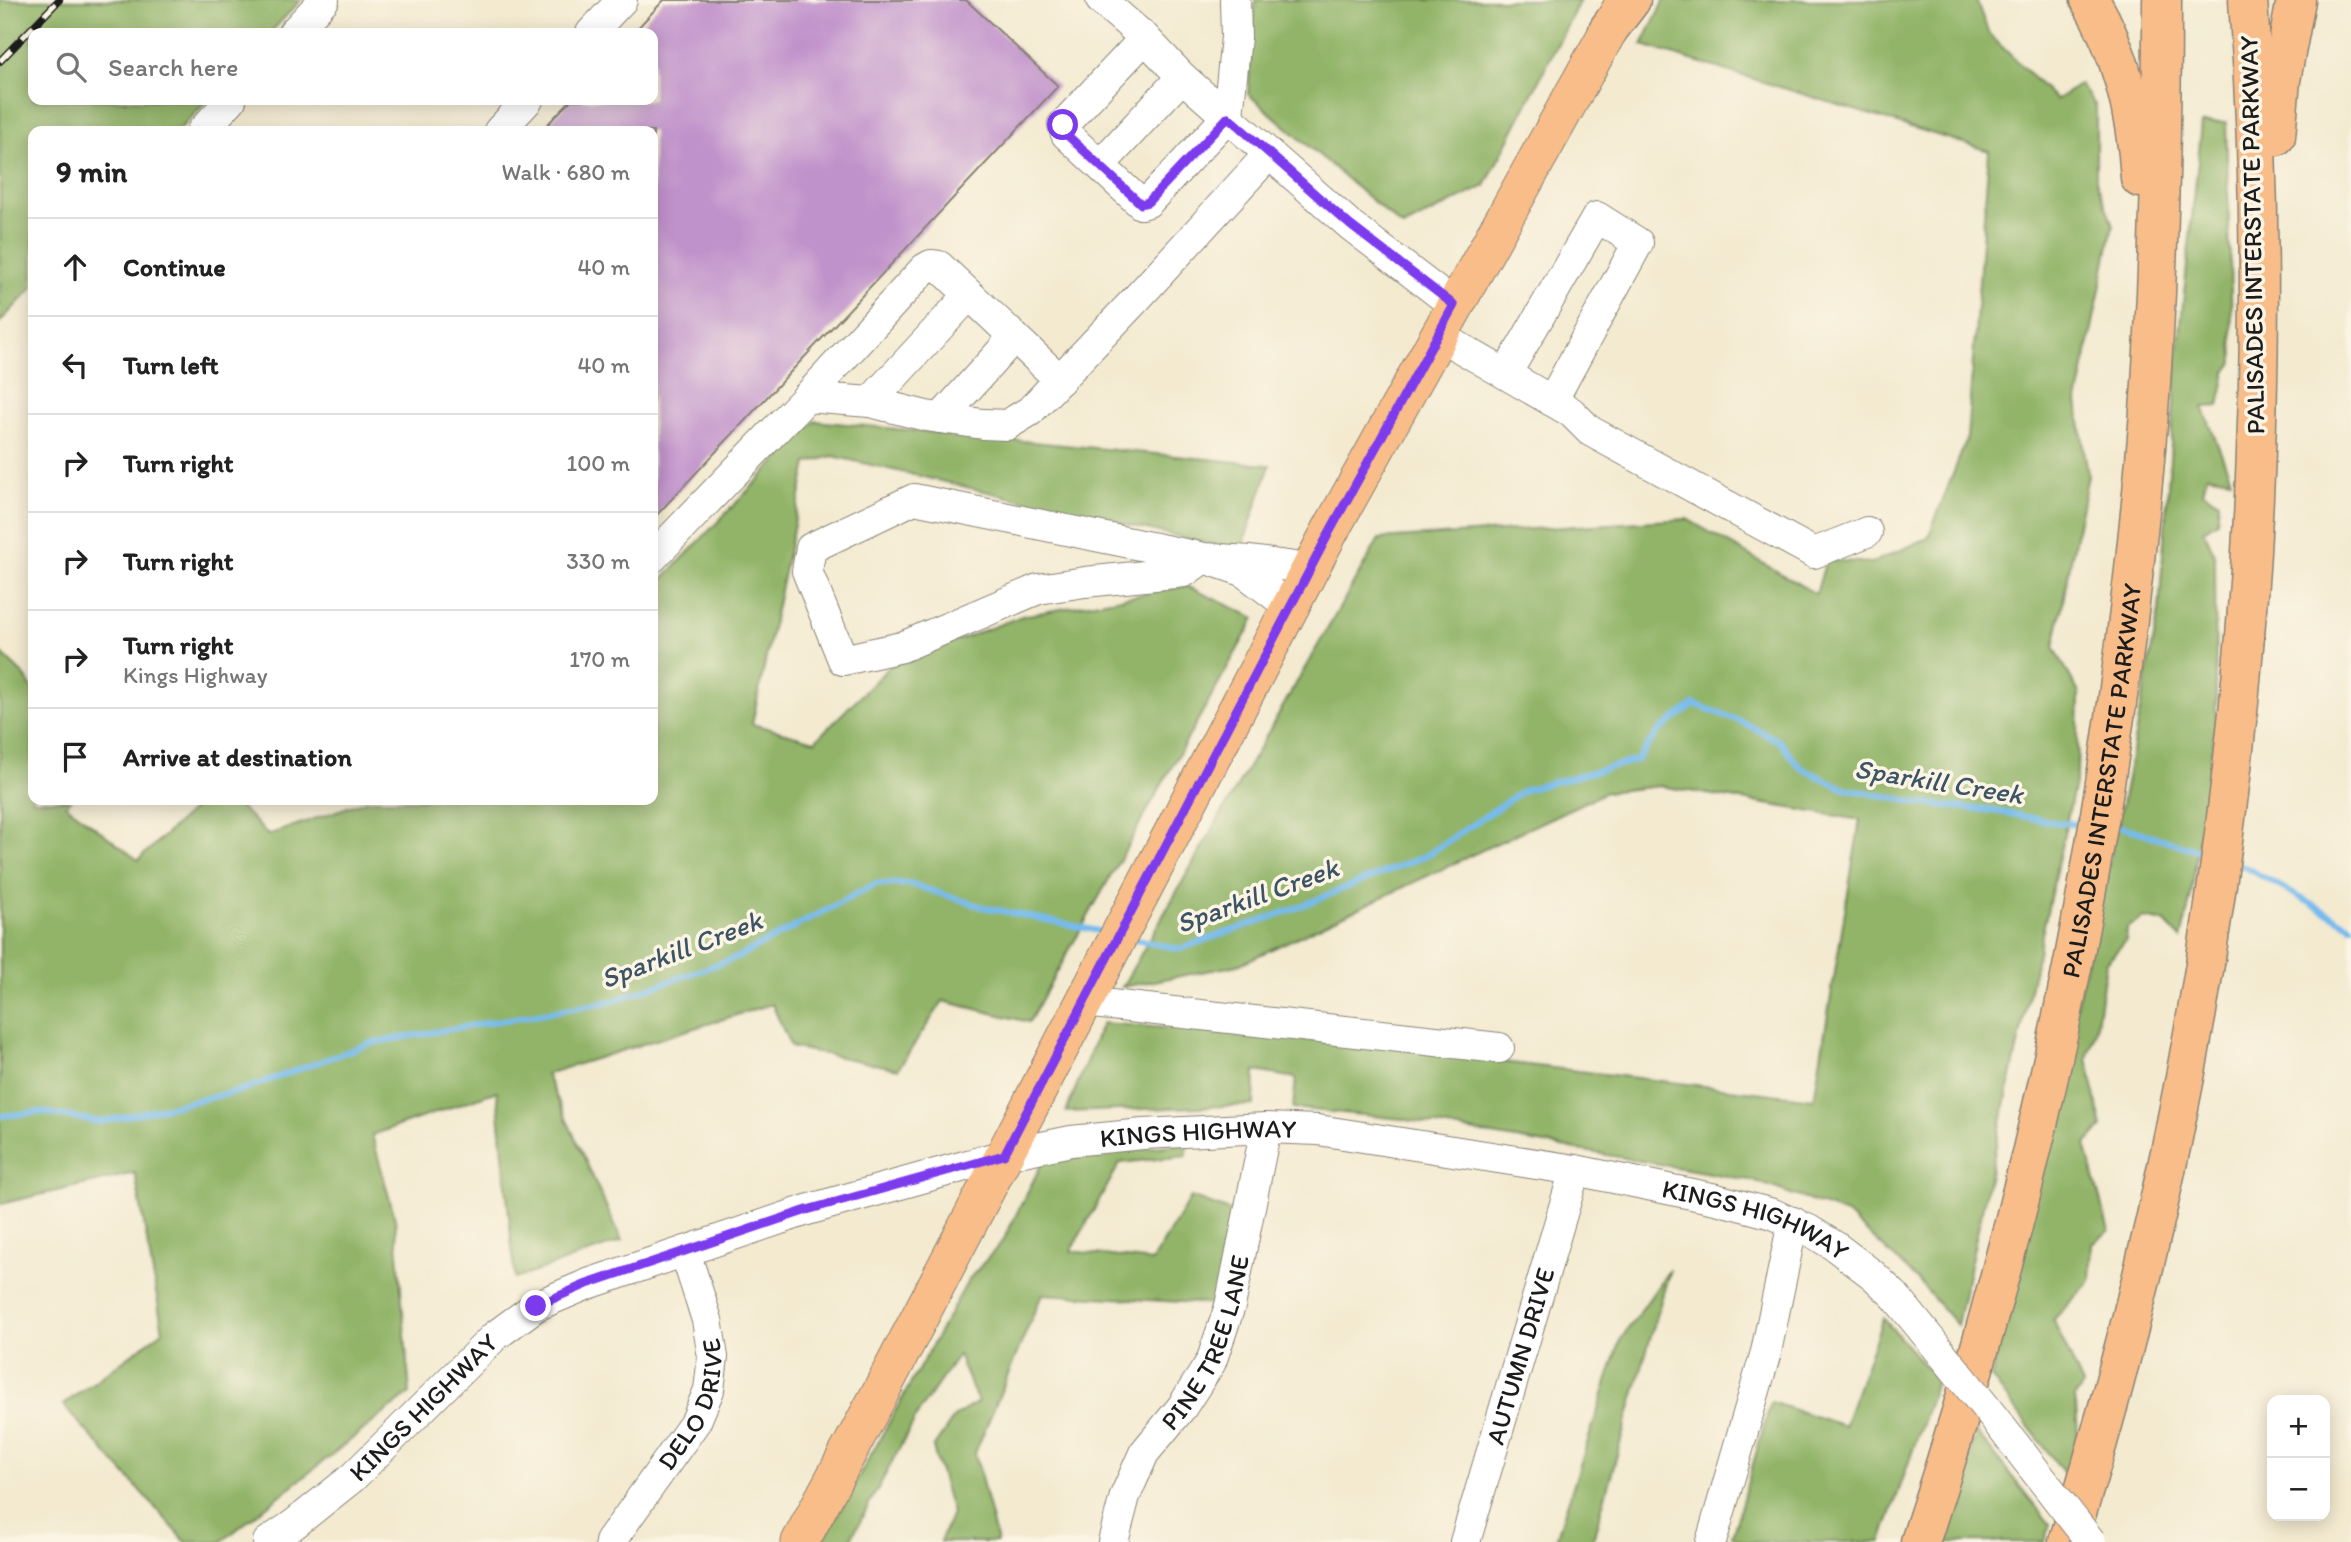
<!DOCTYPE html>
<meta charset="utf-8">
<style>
body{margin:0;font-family:Itim,sans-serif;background:#f6f6f6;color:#222}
.controls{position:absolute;right:21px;bottom:21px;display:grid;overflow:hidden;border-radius:14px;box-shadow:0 4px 18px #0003}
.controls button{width:63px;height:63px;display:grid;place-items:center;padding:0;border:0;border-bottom:2px solid #e0e0e0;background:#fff;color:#222;font:35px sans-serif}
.stop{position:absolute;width:21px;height:21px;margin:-16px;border:5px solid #7c3aed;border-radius:50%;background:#fff}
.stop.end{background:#7c3aed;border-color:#fff;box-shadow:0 2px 7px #0008}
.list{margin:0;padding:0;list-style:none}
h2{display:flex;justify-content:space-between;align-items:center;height:91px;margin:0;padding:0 28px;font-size:30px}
h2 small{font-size:23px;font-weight:400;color:#767676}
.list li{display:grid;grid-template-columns:46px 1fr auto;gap:21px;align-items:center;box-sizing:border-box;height:98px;padding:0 28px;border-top:2px solid #e0e0e0}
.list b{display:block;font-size:26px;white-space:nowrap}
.list p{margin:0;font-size:23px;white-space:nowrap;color:#767676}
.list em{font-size:23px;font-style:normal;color:#767676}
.icon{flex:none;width:38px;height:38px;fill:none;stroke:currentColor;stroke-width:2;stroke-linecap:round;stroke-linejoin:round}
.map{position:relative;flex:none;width:2351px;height:1542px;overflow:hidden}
.search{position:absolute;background:#fff;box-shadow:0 4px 18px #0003;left:28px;top:28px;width:630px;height:77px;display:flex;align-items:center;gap:18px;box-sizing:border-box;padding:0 24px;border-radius:14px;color:#767676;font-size:26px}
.panel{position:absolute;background:#fff;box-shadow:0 4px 18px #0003;left:28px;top:126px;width:630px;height:679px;border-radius:14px}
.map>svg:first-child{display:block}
.forest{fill:#91b468;stroke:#566842;stroke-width:2}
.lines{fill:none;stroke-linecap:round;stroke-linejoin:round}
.stream{stroke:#76bbed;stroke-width:6}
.building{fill:#c092cb}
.minor-casing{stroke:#888376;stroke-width:32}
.major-casing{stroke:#888376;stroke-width:39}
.highway-casing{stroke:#888376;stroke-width:41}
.minor{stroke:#fff;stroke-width:30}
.major{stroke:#f9bd89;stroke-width:37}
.highway{stroke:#f9bd89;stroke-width:38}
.rail-casing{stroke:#1c1c1c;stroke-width:8}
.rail{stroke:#fcf5e5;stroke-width:5;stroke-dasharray:16;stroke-linecap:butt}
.minor-bridge-casing{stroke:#888376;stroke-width:32;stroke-linecap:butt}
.minor-bridge{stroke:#fff;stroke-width:30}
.route{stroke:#7c3aed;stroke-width:9}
.labels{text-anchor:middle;stroke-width:7;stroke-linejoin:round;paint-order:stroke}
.street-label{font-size:26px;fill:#1c1c1c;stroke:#fcf5e5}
.water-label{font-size:28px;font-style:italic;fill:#3c5465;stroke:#fcf5e5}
</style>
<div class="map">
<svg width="2351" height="1542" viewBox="0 0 2351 1542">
<rect width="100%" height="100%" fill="#fcf5e5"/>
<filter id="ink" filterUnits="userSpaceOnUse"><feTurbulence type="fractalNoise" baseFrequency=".0143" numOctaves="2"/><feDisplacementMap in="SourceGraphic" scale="14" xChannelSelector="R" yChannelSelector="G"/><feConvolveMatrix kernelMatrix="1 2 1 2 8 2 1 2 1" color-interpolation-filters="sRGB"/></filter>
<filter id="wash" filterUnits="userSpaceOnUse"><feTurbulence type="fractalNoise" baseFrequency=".00686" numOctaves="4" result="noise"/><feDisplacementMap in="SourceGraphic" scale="28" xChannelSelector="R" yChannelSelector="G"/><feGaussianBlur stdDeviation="1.57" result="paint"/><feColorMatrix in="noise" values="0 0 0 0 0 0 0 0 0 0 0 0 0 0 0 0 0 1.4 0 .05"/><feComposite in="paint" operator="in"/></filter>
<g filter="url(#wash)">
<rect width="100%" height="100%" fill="#f3ead0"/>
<path class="forest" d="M0,0H301L270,33H33V100H208L178,131H33V287L0,322Z
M1255,0H1580L1485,186L1403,227L1248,94Z
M1664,0H1976L1989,34L2056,100L2080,84L2096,106V180L2113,225L2077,402L2088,475L2054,647L2079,693L2077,774L1957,1325L1914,1276L1847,1214L1755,1181L1402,1119L1293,1108L1296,1078L1255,1071L1254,1105L1066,1112L1102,1023L1388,1045L1511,1063L1814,1099L1860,820L1660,786L1606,792L1238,965L1122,987L1379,539L1687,519L1816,594L1826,560L1872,563L1928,538L1967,438L1989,151L1642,45Z
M2226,122L2233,363L2226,372L2219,406L2203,407L2231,479L2207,475L2203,492L2219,502L2217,521L2204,530L2215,556L2216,721L2191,896L2181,939L2165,922L2144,918L2127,928L2126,940L2106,963L2096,1031L2087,1058L2102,1127L2085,1145L2109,1231L2092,1244L2090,1281L2053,1320L2083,1385L2075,1397L2078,1433L2069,1466L2064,1473L1991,1377L2120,814L2159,611L2177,361L2202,123Z
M815,421L1270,465L1241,551L833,456L807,463L752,724L815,741L890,666L1022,616L1187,586L1255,618L1029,1022L943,1001L898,1069L791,1047L772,1004L546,1074L622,1241L515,1279L497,1091L372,1135L395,1219L410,1393L221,1542H186L63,1405L163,1331L135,1173L0,1204V652L24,675L33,690V800H71L66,805L138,860L203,800H233L268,835L368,800H653V589Z
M1189,1143L1186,1156L1120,1163L1071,1251L1152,1261L1191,1197L1235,1213L1215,1304L1042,1294L975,1453L997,1542H940L952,1513L933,1448L955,1416L978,1402L958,1355L919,1412L849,1542H822L969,1279L1003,1241L1043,1161Z
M1670,1269L1592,1542H1555L1621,1339Z
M1883,1318L1937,1380L1881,1542H1746L1732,1536L1771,1402L1844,1426Z
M1976,1432L2050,1524L2044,1542H1946Z"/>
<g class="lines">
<path class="stream" d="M2109,826L2123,827L2209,854
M2233,862L2247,868L2351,926
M1132,939L1180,949L1291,910L1427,855L1524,790L1637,760L1660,730L1694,704L1740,721L1779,741L1801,768L1843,788L1919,803L1995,811L2059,823L2084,824
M0,1116L41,1112L100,1122L239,1091L371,1043L613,1001L738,957L875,884H910L983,907L1108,933"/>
</g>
<g id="blocks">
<path class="building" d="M664,0H966L1058,86L653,519V131H541L571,100H653V33H633Z"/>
</g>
</g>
<g filter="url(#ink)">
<use href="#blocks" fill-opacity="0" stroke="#888376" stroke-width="2"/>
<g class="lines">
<g class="minor-casing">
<g id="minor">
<path d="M1101,0L1145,38L1182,77L1350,225L1454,305"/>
<path d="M293,33L324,0"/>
<path d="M591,33L622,0"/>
<path d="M1145,38L1063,125L1066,134L1141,204L1148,202L1228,116L1236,37L1235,0"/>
<path d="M202,131L231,100"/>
<path d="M499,131L528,100"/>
<path d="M1100,165L1182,77"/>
<path d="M1438,335L1571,412L1590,431L1814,553L1867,532"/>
<path d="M1506,374L1597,217L1638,243L1552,401"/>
<path d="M807,397L924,269L931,265L939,266L1060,380"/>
<path d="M870,402L969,295"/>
<path d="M941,418L1014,337"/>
<path d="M653,557L807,397L870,402L926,416L983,424L1007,425L1030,411L1138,297L1269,154"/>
<path d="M1290,607L1243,571L1204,558L914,499L811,548L807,571L843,660L902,647L1038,589L1085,582L1184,572L1204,558L1250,561L1310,569"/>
<path d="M1084,1002L1499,1048"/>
<path id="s1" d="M268,1542L293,1525L352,1478L495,1336L536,1306L588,1284L807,1210L1004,1155L1071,1141L1143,1134L1266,1128L1318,1130L1575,1170L1716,1199L1773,1214L1809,1230L1836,1247L1873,1275L1895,1296"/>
<path id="s2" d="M610,1542L696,1421L709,1390L713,1357L707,1320L685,1252"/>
<path id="s3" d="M1113,1542L1125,1496L1144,1453L1182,1407L1211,1362L1230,1306L1266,1128"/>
<path id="s4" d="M1465,1542L1575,1170"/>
<path d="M1711,1542L1766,1352L1793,1222"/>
</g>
</g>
<g class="major-casing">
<path id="major" d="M800,1542L881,1391L1330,531L1624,3"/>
</g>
<g class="highway-casing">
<g id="highway">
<path d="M2090,0C2122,54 2136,116 2140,178"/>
<path d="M1608,30L1631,0"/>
<path d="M2276,136L2281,80L2296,0"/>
<path id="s5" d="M1920,1542C2040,1180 2117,805 2148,425C2159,284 2162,142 2162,0"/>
<path d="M2068,1542C2224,1046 2286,518 2248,0"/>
</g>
</g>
<use href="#minor" class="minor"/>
<use href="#major" class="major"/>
<use href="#highway" class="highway"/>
<g class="rail-casing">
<path id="rail" d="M0,61L59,0"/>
</g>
<use href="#rail" class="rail"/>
<g class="minor-bridge-casing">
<path id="minor-bridge" d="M1895,1296L1983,1404L2091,1542"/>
</g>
<use href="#minor-bridge" class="minor-bridge"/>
</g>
</g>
<g class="lines" filter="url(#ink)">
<path class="route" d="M536,1306L587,1284L807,1210L1004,1155L1330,531L1454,305L1350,225L1228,117L1148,202L1141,204L1066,134L1063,125"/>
</g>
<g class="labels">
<g class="street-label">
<text transform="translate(2252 235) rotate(-91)" y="9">PALISADES INTERSTATE PARKWAY</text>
<text dy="9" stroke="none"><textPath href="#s5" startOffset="784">PALISADES INTERSTATE PARKWAY</textPath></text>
<text dy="9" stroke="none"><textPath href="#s1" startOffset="1046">KINGS HIGHWAY</textPath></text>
<text dy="9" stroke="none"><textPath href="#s1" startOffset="1614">KINGS HIGHWAY</textPath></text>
<text dy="9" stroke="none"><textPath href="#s3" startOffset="224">PINE TREE LANE</textPath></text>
<text dy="9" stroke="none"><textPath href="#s4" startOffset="194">AUTUMN DRIVE</textPath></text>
<text dy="9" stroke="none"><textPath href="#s2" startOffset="163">DELO DRIVE</textPath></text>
<text dy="9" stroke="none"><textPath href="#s1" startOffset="206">KINGS HIGHWAY</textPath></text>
</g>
<g class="water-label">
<text transform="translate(1939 781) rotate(9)" y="10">Sparkill Creek</text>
<text transform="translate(1257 895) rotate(-20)" y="10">Sparkill Creek</text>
<text transform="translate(681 949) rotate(-21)" y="10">Sparkill Creek</text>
</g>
</g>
</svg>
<div class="controls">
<button>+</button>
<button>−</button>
</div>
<div class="stop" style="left:1063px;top:125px"></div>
<div class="stop end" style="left:536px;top:1306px"></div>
<div class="search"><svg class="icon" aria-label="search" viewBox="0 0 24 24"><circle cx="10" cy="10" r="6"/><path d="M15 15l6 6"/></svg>Search here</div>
<section class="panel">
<h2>9 min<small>Walk · 680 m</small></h2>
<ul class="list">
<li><svg class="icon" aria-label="ahead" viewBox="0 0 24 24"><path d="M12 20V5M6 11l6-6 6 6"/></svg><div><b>Continue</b></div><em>40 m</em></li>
<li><svg class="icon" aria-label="left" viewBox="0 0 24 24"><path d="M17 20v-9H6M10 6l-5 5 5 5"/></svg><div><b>Turn left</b></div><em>40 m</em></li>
<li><svg class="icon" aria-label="right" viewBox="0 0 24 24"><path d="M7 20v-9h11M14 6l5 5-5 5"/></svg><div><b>Turn right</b></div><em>100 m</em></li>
<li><svg class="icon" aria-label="right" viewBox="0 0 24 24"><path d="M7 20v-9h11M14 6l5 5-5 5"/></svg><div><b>Turn right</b></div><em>330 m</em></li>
<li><svg class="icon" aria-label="right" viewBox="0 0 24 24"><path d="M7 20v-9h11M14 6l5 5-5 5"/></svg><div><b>Turn right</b><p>Kings Highway</p></div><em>170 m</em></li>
<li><svg class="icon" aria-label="arrive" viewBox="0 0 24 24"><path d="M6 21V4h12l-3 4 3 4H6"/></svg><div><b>Arrive at destination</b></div></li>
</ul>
</section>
</div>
